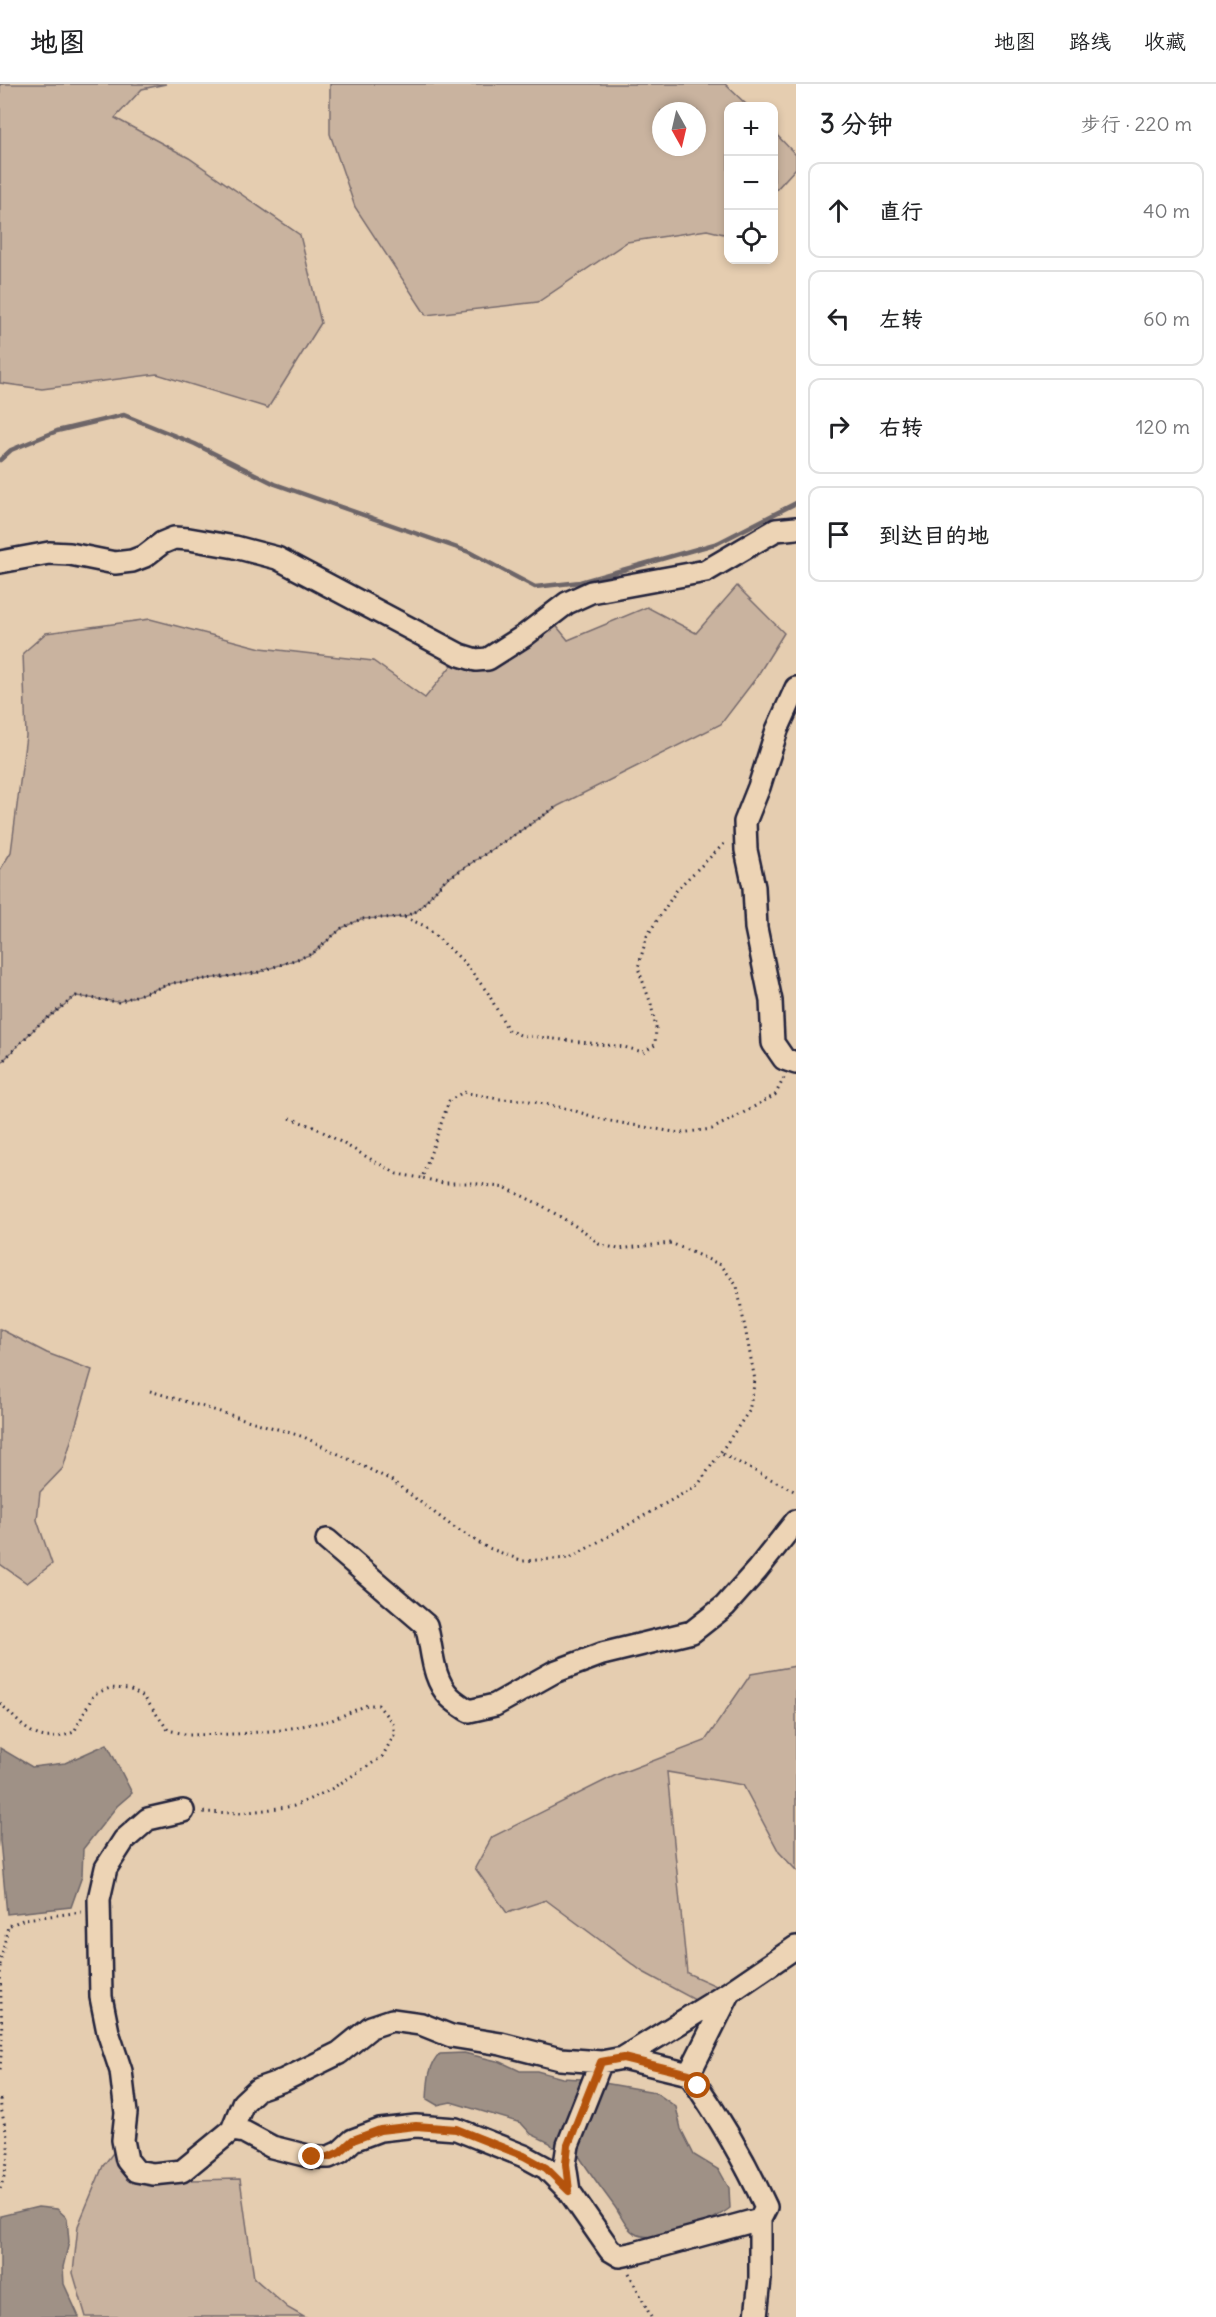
<!DOCTYPE html>
<html lang="zh">
<meta charset="utf-8">
<style>
body{margin:0;font-family:Delius,"LXGW WenKai TC",sans-serif;background:#f6f6f6;color:#202124}
.controls{position:absolute;right:18px;top:18px;display:grid;overflow:hidden;border-radius:12px;box-shadow:0 3px 9px #0003}
.controls button{width:54px;height:54px;display:grid;place-items:center;padding:0;border:0;border-bottom:2px solid #e0e0e0;background:#fff;color:#202124;font:30px sans-serif}
.compass{position:absolute;left:652px;top:18px;width:54px;height:54px;border-radius:50%;background:#fff;box-shadow:0 3px 9px #0003;rotate:172deg}
.stop{position:absolute;width:18px;height:18px;margin:-14px;border:4px solid #b45309;border-radius:50%;background:#fff}
.stop.end{background:#b45309;border-color:#fff;box-shadow:0 2px 6px #0008}
.list{margin:0;padding:0;list-style:none}
h2{display:flex;justify-content:space-between;align-items:center;height:78px;margin:0;padding:0 24px;font-size:26px}
h2 small{font-size:20px;font-weight:400;color:#757577}
.list li{display:grid;grid-template-columns:39px 1fr auto;gap:18px;align-items:center;box-sizing:border-box;height:96px;margin:0 12px 12px;padding:0 12px;border:2px solid #e0e0e0;border-radius:12px}
.list b{display:block;font-size:22px;white-space:nowrap}
.list em{font-size:20px;font-style:normal;color:#757577}
.icon{flex:none;width:33px;height:33px;fill:none;stroke:currentColor;stroke-width:2;stroke-linecap:round;stroke-linejoin:round}
.map{position:relative;flex:none;width:796px;height:2233px;overflow:hidden}
header{display:flex;align-items:center;gap:36px;box-sizing:border-box;height:84px;padding:0 30px;background:#fff;border-bottom:2px solid #e0e0e0}
header strong{font-size:28px}
nav{display:flex;gap:33px;margin-inline-start:auto;font-size:21px}
main{display:flex}
aside{flex:1;background:#fff}
.map>svg:first-child{display:block}
.green{fill:#c9b39f;stroke:#766a6d;stroke-width:1.5;fill-rule:evenodd}
.water{fill:#9f9186;stroke:#6d6568;stroke-width:1.5}
.lines{fill:none;stroke-linecap:round;stroke-linejoin:round}
.stream{stroke:#6d6568;stroke-width:4.5}
.minor-casing{stroke:#22223b;stroke-width:26}
.path{stroke:#22223b;stroke-width:3;stroke-dasharray:1.5 4.5;stroke-linecap:butt}
.minor{stroke:#edd4b5;stroke-width:21}
.route{stroke:#b45309;stroke-width:8}
</style>
<header>
<strong>地图</strong>
<nav><a>地图</a><a>路线</a><a>收藏</a></nav>
</header>
<main>
<div class="map">
<svg width="796" height="2233" viewBox="0 0 796 2233">
<rect width="100%" height="100%" fill="#e5cdb0"/>
<filter id="ink" filterUnits="userSpaceOnUse"><feTurbulence type="fractalNoise" baseFrequency=".0167" numOctaves="2"/><feDisplacementMap in="SourceGraphic" scale="12" xChannelSelector="R" yChannelSelector="G"/><feConvolveMatrix kernelMatrix="1 2 1 2 8 2 1 2 1" color-interpolation-filters="sRGB"/></filter>
<g filter="url(#ink)">
<path class="green" d="M0,0H166L142,5L115,34L189,74L300,151L321,239L268,324L157,290L42,305L0,299Z
M330,0H725L748,22H728V151L707,146L627,158L538,218L426,231L355,123L330,50ZM661,27H697V63H661Z
M774,48L796,71V84L774,108Z
M737,502L784,549L756,594L721,640L558,722L444,797L417,827L404,833L361,835L342,844L312,870L256,889L173,899L118,918L76,912L36,943L0,980V786L11,768L26,652L23,569L46,549L150,535L261,564L373,577L425,614L460,571L476,576L549,533L568,556L647,523L696,549Z
M0,1245L47,1269L92,1286L63,1384L40,1408L37,1436L52,1480L27,1499L0,1480Z
M796,1582V1786L779,1768L743,1701L667,1688L687,1889L730,1908L706,1922L643,1888L546,1816L507,1829L475,1784L492,1753L616,1691L705,1657L751,1590Z
M123,2056L127,2076L182,2087L190,2096L240,2095L254,2194L288,2224L304,2233H86L73,2189L78,2142L103,2082Z"/>
<path class="water" d="M107,1660L132,1709L117,1722L83,1765L82,1792L71,1823L7,1830L0,1757V1664L32,1683L65,1679Z
M464,1969L501,1978L520,1987H537L562,1994L581,1995L558,2061L553,2063L550,2059L531,2050L521,2039L451,2018L437,2021L427,2015C428,1999 428,1981 440,1970Z
M604,1999L655,2008L676,2023L681,2045L694,2071L719,2086L729,2104L730,2124C712,2138 657,2162 634,2149C626,2145 620,2130 615,2123C602,2105 589,2088 577,2069Z
M38,2123L57,2125L67,2134L69,2158L63,2183L64,2200L79,2233H0V2132Z"/>
<g class="lines">
<path class="stream" d="M0,376L11,366L57,347L124,331L195,360L275,400L469,468L535,503L580,498L718,459L796,419"/>
<g class="minor-casing">
<path id="minor" d="M0,478L49,469L70,470L115,479L132,477L145,472L162,459L174,454L189,455L235,463L277,474L460,571L476,576L488,575L524,552L567,519L591,508L706,487L776,446L796,444
M796,604L777,646L759,703L745,738L746,766L754,803L756,844L771,917L773,959L784,975L796,979
M327,1456L426,1541C433,1565 431,1594 450,1613C455,1618 463,1623 469,1627L495,1621L554,1588L602,1570L692,1548L725,1522L757,1486L796,1437
M183,1727L148,1735L124,1756L106,1784L99,1815L101,1913L108,1948L121,1987L126,2029L123,2056L127,2076L136,2087L153,2090L182,2087L232,2046L244,2048L272,2063L312,2073H329L340,2068L353,2056L380,2046L416,2042L456,2045L524,2072L546,2084L569,2107L610,2166L620,2172L635,2169L760,2135V2195L756,2233
M730,1908L689,1990C718,2031 745,2077 766,2123L760,2135
M623,1974L689,1990
M232,2046L243,2019L258,2005L284,1996L339,1969L371,1943L392,1936L421,1940L451,1952L501,1960L560,1975L601,1978L623,1974L730,1908L796,1863
M569,2107L565,2080L568,2061L601,1978"/>
</g>
<path class="path" d="M404,833L417,827L444,797L558,722
M0,980L36,943L76,912L118,918L173,899L256,889L312,870L342,844L361,835L404,833L425,842L464,878L488,909L508,946L520,951L624,963L643,968L655,961L656,944L651,920L638,884L647,852L678,804L727,757
M784,994L775,1011L743,1029L712,1045L680,1049L604,1036L569,1025L524,1016L498,1015L463,1008L449,1017L422,1094L443,1099H472L506,1104L541,1121L585,1148L599,1160L618,1165L671,1159L721,1181L737,1202L755,1296L749,1327L720,1369L796,1408
M290,1034L316,1044L397,1090L422,1094
M150,1307L304,1353L391,1396L452,1442L486,1463L523,1477L570,1474L698,1401L720,1369
M0,1619C25,1644 37,1663 74,1648L94,1610L110,1604L129,1605L144,1613L168,1646L189,1651L237,1650L281,1646L332,1636L367,1621H378L394,1641V1651L382,1673L328,1707L294,1722L242,1729L199,1728
M0,1881L8,1842L25,1835L82,1828
M0,1882L2,1955L0,1986
M0,2015C1,2028 5,2040 7,2053C10,2071 6,2088 0,2105
M629,2189L651,2233"/>
<use href="#minor" class="minor"/>
</g>
</g>
<g class="lines" filter="url(#ink)">
<path class="route" d="M312,2073H329L340,2068L353,2056L380,2046L416,2042L456,2045L524,2072L546,2084L569,2107L566,2080L568,2061L601,1978L623,1974L689,1990L698,2002"/>
</g>
</svg>
<div class="controls">
<button>+</button>
<button>−</button>
<button><svg class="icon" aria-label="locate" viewBox="0 0 24 24"><circle cx="12" cy="12" r="6"/><path d="M12 2v4M12 18v4M2 12h4M18 12h4"/></svg></button>
</div>
<svg class="compass" viewBox="-18 -18 36 36"><path d="M0-13l5 13h-10z" fill="#e53935"/><path d="M0 13l5-13h-10z" fill="#757577"/></svg>
<div class="stop" style="left:698px;top:2002px"></div>
<div class="stop end" style="left:312px;top:2073px"></div>
</div>
<aside>
<h2>3 分钟<small>步行 · 220 m</small></h2>
<ul class="list">
<li><svg class="icon" aria-label="ahead" viewBox="0 0 24 24"><path d="M12 20V5M6 11l6-6 6 6"/></svg><div><b>直行</b></div><em>40 m</em></li>
<li><svg class="icon" aria-label="left" viewBox="0 0 24 24"><path d="M17 20v-9H6M10 6l-5 5 5 5"/></svg><div><b>左转</b></div><em>60 m</em></li>
<li><svg class="icon" aria-label="right" viewBox="0 0 24 24"><path d="M7 20v-9h11M14 6l5 5-5 5"/></svg><div><b>右转</b></div><em>120 m</em></li>
<li><svg class="icon" aria-label="arrive" viewBox="0 0 24 24"><path d="M6 21V4h12l-3 4 3 4H6"/></svg><div><b>到达目的地</b></div></li>
</ul>
</aside>
</main>
